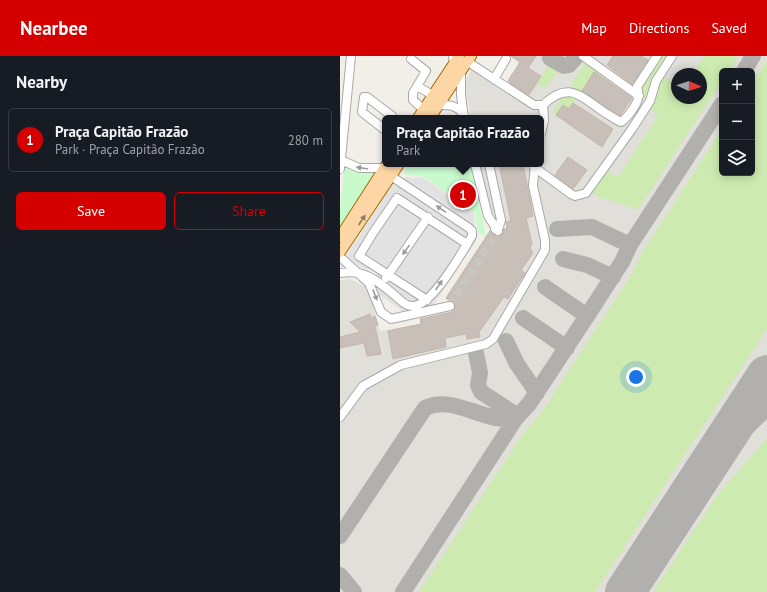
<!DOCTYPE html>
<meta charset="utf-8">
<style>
body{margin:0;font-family:"PT Sans",sans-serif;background:#242831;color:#f1f3f6}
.controls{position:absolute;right:12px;top:12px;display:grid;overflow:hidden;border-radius:6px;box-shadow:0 2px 10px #0003}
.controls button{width:36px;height:36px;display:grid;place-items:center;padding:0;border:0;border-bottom:1px solid #363941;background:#171b24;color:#f1f3f6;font:20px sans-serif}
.compass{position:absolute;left:331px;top:12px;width:36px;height:36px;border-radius:50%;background:#171b24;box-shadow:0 2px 10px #0003;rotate:93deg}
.you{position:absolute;left:296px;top:321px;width:14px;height:14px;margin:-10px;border:3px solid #fff;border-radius:50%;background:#1a73e8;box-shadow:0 0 0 6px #1a73e833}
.badge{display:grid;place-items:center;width:26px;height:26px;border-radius:50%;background:#d40000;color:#fff;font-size:13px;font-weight:700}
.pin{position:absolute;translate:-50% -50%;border:2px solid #fff;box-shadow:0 1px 4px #0006}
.popup{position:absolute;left:42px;top:59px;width:162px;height:52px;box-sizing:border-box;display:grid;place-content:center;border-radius:6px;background:#171b24;filter:drop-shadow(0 1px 3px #0005);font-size:13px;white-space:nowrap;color:#9ea1a6}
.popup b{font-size:15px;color:#f1f3f6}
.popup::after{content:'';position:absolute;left:50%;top:100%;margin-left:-8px;border:8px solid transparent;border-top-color:#171b24}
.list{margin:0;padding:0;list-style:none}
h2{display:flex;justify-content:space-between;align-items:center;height:52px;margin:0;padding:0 16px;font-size:17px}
h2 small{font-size:13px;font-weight:400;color:#9ea1a6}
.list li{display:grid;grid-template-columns:26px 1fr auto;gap:12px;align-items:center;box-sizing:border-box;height:64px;margin:0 8px 8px;padding:0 8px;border:1px solid #363941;border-radius:6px}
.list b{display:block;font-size:15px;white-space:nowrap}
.list p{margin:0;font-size:13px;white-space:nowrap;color:#9ea1a6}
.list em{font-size:13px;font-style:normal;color:#9ea1a6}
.actions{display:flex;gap:8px;padding:12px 16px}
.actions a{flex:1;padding:9px 0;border:1px solid #d40000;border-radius:6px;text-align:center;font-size:14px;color:#d40000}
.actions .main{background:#d40000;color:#fff}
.icon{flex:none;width:22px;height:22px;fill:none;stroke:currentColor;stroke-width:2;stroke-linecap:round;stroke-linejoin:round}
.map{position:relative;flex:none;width:427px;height:536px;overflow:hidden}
header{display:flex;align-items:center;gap:24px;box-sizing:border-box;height:56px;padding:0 20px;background:#d40000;color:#fff}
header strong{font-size:19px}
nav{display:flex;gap:22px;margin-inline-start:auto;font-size:14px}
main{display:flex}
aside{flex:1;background:#171b24}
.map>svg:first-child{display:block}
.airport{fill:#e1dfda;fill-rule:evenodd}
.grass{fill:#cdebb0}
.park{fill:#c8facc}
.parking{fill:#e2e2e2}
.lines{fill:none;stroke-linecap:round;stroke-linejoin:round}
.taxiway{stroke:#b1b0ac;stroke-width:16}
.runway{stroke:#b1b0ac;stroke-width:40}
.building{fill:#c7bfb8;stroke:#c4b6ab}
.minor-tunnel{stroke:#c8c6c1;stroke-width:8;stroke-dasharray:8 4;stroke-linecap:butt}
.minor-casing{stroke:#a9a9a9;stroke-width:10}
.major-casing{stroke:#a06b00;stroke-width:12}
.minor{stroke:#fff;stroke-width:8}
.major{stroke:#fcd6a4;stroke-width:10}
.oneway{fill:#9c9c9c}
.oneway2{fill:#8f7c63}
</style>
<header>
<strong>Nearbee</strong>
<nav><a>Map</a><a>Directions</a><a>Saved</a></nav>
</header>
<main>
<aside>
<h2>Nearby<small></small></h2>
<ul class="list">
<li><span class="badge">1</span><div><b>Praça Capitão Frazão</b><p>Park · Praça Capitão Frazão</p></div><em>280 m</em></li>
</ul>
<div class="actions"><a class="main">Save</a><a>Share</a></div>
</aside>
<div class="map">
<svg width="427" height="536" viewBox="0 0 427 536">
<rect width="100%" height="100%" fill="#f2efe9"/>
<path class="airport" d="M170,0H427V536H0V224L10,223L25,230L31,242L40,275L80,268V263L112,256L106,242L150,174L154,176L167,172L164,163L156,165L154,158H151L140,108H201V62H131L125,30L126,25L132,12L188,46L190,41L167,27L180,7ZM382,15H412V117H382ZM337,18H361V42H337Z"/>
<path class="grass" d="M320,0H327L310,26L306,41L303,42L300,30Z
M364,0H398L389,15H382V25L301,149L297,154L264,142L263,144L252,137L266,115L278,121L318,60L308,52L321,23L325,21L337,29V42H361V18H353Z
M427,4V273L255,536H79L184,376L204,353L291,219L303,195L382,73V117H412V27Z
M246,5L267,20L265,23L254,16L240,37L230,30Z
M209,9L218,15L205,33L197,27Z
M224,38L238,41L229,53L223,49L216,59L212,57Z
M427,382V536H313L378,438Z"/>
<path class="park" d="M5,108L38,115L0,172V152Z
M69,108H131L146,181L138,176L135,157L84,121L63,118Z"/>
<path class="parking" d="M66,120L69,122L82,121L134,156L136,185L95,246L96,251L66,257L39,239L33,226L38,217L33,213H25L19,210L6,200L52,129L58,131Z"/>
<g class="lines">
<path class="taxiway" d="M210,2L224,10L229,9L237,0
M404,15L413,0
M217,173L252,171L290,189
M223,203L247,209L273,221
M205,231L247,260
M183,262L227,292
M166,285L177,308L197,337
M136,297L140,317L138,329L141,336L178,360
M368,409L427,352
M0,480L85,352C116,338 145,369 176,362
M0,519L14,536
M63,536L176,362L189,348L247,260L282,206L290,189L382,48"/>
<path class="runway" d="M285,536L427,319"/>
</g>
<path class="building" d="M171,0H196L188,12L201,20L189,39L168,25L180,6Z
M273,0H301L308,4L292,28L267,9Z
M254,16L292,42L280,60L242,35Z
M233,47L273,73L262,91L216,59L223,49L229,53Z
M228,101L247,114L233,133L215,119Z
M159,108H183L193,160L186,162L192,187L190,192L193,197L181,214L185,217L168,243L164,241L139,276L140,281L127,283L126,278L105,282L106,291L53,303L48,275L81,268L80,263L112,256L115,248L106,242L150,175L156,180H161L164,173H167L166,166L171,165Z
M30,258L31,262L35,260L38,269L35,270L41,298L27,300L24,287L0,292V281L20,276L10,266Z"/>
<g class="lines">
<path class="minor-tunnel" d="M110,250L158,175"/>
<g class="minor-casing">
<path id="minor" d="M113,0L114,8L121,15V39L124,62
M243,0L299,40
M71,3L86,15L73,37V44L84,54
M128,6L194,49H203C230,23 242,42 267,58C272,61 276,64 281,66C287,62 298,48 298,41C299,38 298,34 297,31L317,0
M154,23L166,3
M77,30L94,40
M99,49C110,49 117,49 124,59
M45,74L22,56L24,41H27L52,60
M201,77L204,64L203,49
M1,104L19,112H44
M135,108L148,160L158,175
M149,108L161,164L159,171L155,173
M194,111L231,138L235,140L246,137L292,73L310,45L316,25L332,0
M0,113L11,0
M0,201L29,227L41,256L51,263L110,250
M0,217C27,213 40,227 59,243C62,246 67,250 72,250C92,251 122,196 132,180V175L129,172L51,120
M46,222L88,161
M87,244L19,200L33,177L57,142L127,188
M0,361L23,330L61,309L146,288L153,283L205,194V184L193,130L195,108"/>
</g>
<g class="major-casing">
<path id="major" d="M78,62L119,0
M90,62L131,0
M0,181L47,108
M0,196L59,108"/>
</g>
<use href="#minor" class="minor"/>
<use href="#major" class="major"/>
</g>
<defs><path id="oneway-solid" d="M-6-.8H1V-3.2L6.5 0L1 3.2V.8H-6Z"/></defs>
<g class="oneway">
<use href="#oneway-solid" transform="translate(22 112) rotate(-171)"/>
<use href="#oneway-solid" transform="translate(101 153) rotate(-146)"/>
<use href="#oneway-solid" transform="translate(66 194) rotate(125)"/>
<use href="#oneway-solid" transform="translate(99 229) rotate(-56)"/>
<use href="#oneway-solid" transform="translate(35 239) rotate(69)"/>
</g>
<use class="oneway2" href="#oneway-solid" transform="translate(22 164) rotate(-56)"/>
</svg>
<div class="controls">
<button>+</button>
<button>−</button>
<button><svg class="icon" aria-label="layers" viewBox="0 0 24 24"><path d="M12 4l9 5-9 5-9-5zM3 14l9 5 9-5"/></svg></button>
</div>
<svg class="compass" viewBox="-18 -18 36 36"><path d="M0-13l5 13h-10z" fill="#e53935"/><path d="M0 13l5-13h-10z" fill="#9ea1a6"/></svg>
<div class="you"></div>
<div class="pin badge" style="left:123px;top:139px">1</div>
<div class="popup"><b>Praça Capitão Frazão</b>Park</div>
</div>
</main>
